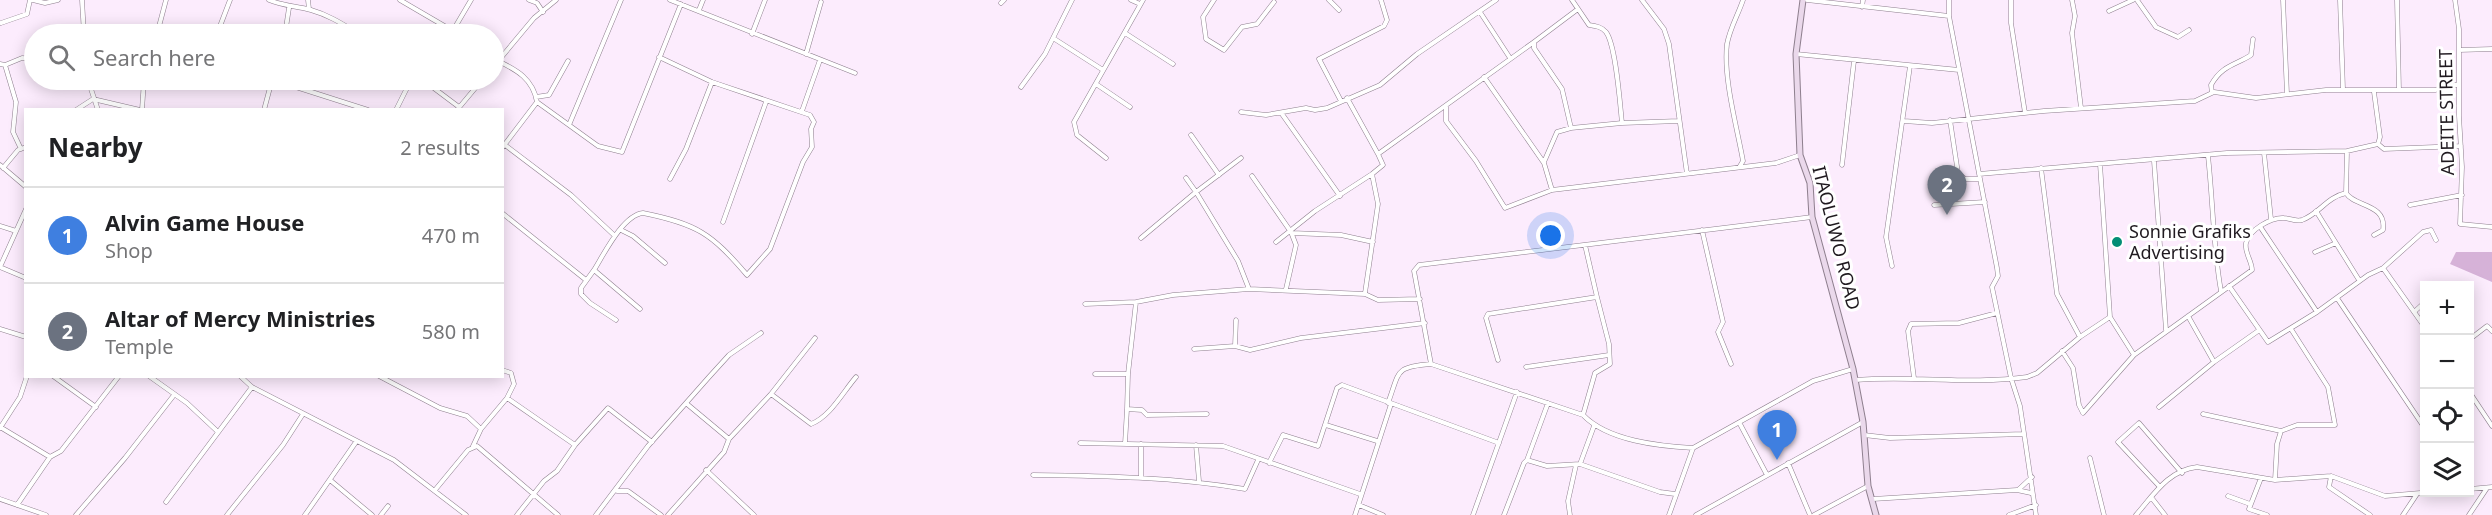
<!DOCTYPE html>
<meta charset="utf-8">
<style>
body{margin:0;font-family:"Noto Sans",sans-serif;background:#f2f2f2;color:#202124}
.controls{position:absolute;right:18px;bottom:18px;display:grid;overflow:hidden;border-radius:0px;box-shadow:0 3px 15px #0003}
.controls button{width:54px;height:54px;display:grid;place-items:center;padding:0;border:0;border-bottom:2px solid #e0e0e0;background:#fff;color:#202124;font:30px sans-serif}
.you{position:absolute;left:1551px;top:236px;width:21px;height:21px;margin:-15px;border:4px solid #fff;border-radius:50%;background:#1a73e8;box-shadow:0 0 0 9px #1a73e833}
.badge{display:grid;place-items:center;width:39px;height:39px;border-radius:50%;background:#038e76;color:#fff;font-size:20px;font-weight:700}
.pin{position:absolute;translate:-50% -50px;filter:drop-shadow(0 2px 3px #0008)}
.pin::after{content:'';position:absolute;top:32px;width:21px;height:18px;background:inherit;clip-path:polygon(0 0,100% 0,50% 100%)}
.list{margin:0;padding:0;list-style:none}
h2{display:flex;justify-content:space-between;align-items:center;height:78px;margin:0;padding:0 24px;font-size:26px}
h2 small{font-size:20px;font-weight:400;color:#757577}
.list li{display:grid;grid-template-columns:39px 1fr auto;gap:18px;align-items:center;box-sizing:border-box;height:96px;padding:0 24px;border-top:2px solid #e0e0e0}
.list b{display:block;font-size:22px;white-space:nowrap}
.list p{margin:0;font-size:20px;white-space:nowrap;color:#757577}
.list em{font-size:20px;font-style:normal;color:#757577}
.icon{flex:none;width:33px;height:33px;fill:none;stroke:currentColor;stroke-width:2;stroke-linecap:round;stroke-linejoin:round}
.map{position:relative;flex:none;width:2492px;height:515px;overflow:hidden}
.search{position:absolute;background:#fff;box-shadow:0 3px 15px #0003;left:24px;top:24px;width:480px;height:66px;display:flex;align-items:center;gap:15px;box-sizing:border-box;padding:0 21px;border-radius:33px;color:#757577;font-size:22px}
.panel{position:absolute;background:#fff;box-shadow:0 3px 15px #0003;left:24px;top:108px;width:480px;height:270px;border-radius:0px}
.map>svg:first-child{display:block}
.green{fill:#d6b2d8}
.lines{fill:none;stroke-linecap:round;stroke-linejoin:round}
.street-casing{stroke:#8e7f8e;stroke-width:5}
.secondary-casing{stroke:#8e7f8e;stroke-width:7}
.street{stroke:#fff;stroke-width:4}
.secondary{stroke:#ead8eb;stroke-width:5}
.poi-dot{fill:#038e76;stroke:#fff;stroke-width:2}
.labels{text-anchor:middle;stroke-width:6;stroke-linejoin:round;paint-order:stroke}
.street-label{font-size:18px;fill:#201a20;stroke:#fff}
.poi-label{font-size:18px;fill:#201a20;stroke:#fff;text-anchor:start}
</style>
<div class="map">
<svg width="2492" height="515" viewBox="0 0 2492 515">
<rect width="100%" height="100%" fill="#fcecfd"/>
<path class="green" d="M2456,252H2492V282L2450,264Z"/>
<g class="lines">
<g class="street-casing">
<path id="street" d="M33,0L45,3L58,0
M82,0L84,34
M269,0C283,6 297,6 311,10C329,15 344,25 359,34
M308,0L309,9
M400,0L453,31
M529,0L537,3L543,12
M670,0L855,73
M1131,0L1140,4
M1214,0L1203,17L1206,39L1224,50L1242,27L1257,24L1274,2
M1329,0L1339,10
M1642,0L1664,29L1669,44L1687,174
M1807,0L1949,16
M1949,0V16L1997,268L1998,276L1992,287L2011,378L2020,406L2036,515
M2011,0V23L2025,113
M2072,0L2075,16L2072,33L2081,108
M2137,0L2156,27L2178,37L2189,30
M2283,0L2287,94
M2340,0L2343,89
M2397,0L2399,90
M2455,0L2459,29V116L2462,167L2460,224L2492,227
M1001,3L1004,0
M1862,7L1863,0
M699,10L703,0
M2109,11L2133,0
M1480,12L1510,58
M1,23L27,14L30,0
M287,29L302,34
M84,30L125,34
M1125,33L1173,64
M157,34L166,0
M217,34L230,0
M285,34L289,8
M451,34L471,0
M752,34L765,0
M1053,38L1103,70
M2459,50L2492,49
M806,54L821,2
M1796,54L1959,70
M498,61C517,70 533,79 537,102L502,148
M0,64L5,65L22,58L34,59
M5,65L16,102L13,132L21,149
M494,66L534,18L556,0
M1484,77L1544,163L1552,190L1776,163L1800,155
M88,80L98,110
M274,80L368,110
M423,80L459,107
M1096,84L1130,107
M1021,87L1045,54L1072,0
M2374,92L2380,137L2378,144
M2212,93L2211,85C2222,65 2236,65 2251,55L2253,39
M536,97L549,95L568,61
M1347,98L1378,154
M1341,101L1319,59L1384,26L1387,20L1381,0
M537,102L598,146L622,152L681,4
M1446,107V121L1476,161L1505,208L1552,190
M76,110L93,99L140,110
M142,110L144,80
M264,110L272,80
M396,110L411,80
M457,110L482,80
M802,111L820,60
M1241,112L1266,115L1306,108L1315,110L1327,108L1380,85L1417,54L1496,0
M1282,114L1340,196
M1950,120L1958,173L1965,179H1979
M1904,121L1932,123L2044,111L2195,101L2214,92L2256,98L2326,90H2435L2459,84
M1622,123L1679,121
M569,125L621,0
M1571,128L1562,89L1534,48V42L1578,9
M1191,135L1219,175
M2378,144L2384,149L2461,146
M505,145L571,195L615,236
M2347,151L2346,193C2354,207 2387,203 2383,230L2374,235
M2264,153L2271,219
M2208,156C2213,201 2213,247 2221,291
M1106,158L1077,135L1074,122L1143,0
M2154,161L2166,330
M1544,162L1557,132L1571,128L1622,123C1620,104 1616,45 1606,32C1602,27 1596,26 1589,25L1572,0
M2100,164L2110,317L2134,355
M0,165L26,187
M1842,165L1854,61
M1740,166L1743,161C1737,127 1723,78 1727,44C1730,28 1738,15 1743,0
M3,168L18,150L26,147
M2041,168L2057,294L2080,337
M1372,174L1383,165L1378,154L1534,42
M1979,174L2227,153L2347,151L2378,144
M1252,176L1291,232L1296,245L1286,289
M1186,178L1196,192L1241,158
M670,179L686,149L712,82
M1934,205L1985,202
M2410,205L2462,195
M2316,211L2359,280
M502,213L586,280
M723,222L766,102
M0,226L16,231
M2261,228L2317,312
M621,230L633,236L665,263
M1702,230L1723,322L1718,332L1731,364
M1292,233L1341,235L1373,242
M1141,238L1196,192L1238,261L1249,289
M1276,242L1315,211L1372,174L1378,204L1365,293
M2315,252L2336,243
M1892,266L1886,237L1910,66
M0,267L26,209
M0,267L26,278
M2383,268L2424,326
M594,270C604,254 623,215 643,213C697,224 711,233 747,275L770,249L803,162L812,147L811,129L814,122L810,115L712,82L659,57
M2229,286L2268,342L2317,312L2368,275L2383,268L2423,232L2431,230L2436,240
M2337,298L2424,427
M1085,304L1136,302L1173,295L1249,289L1365,294L1378,300L1420,299
M2414,312L2424,303
M2188,316L2214,362
M616,320L590,303L581,294V288L594,270L640,309
M0,329L26,337
M2470,339L2487,326L2492,331
M1235,346L1236,320
M1194,349L1235,346L1250,350L1301,338L1425,323
M2062,351L2073,368L2079,405L2083,413L2134,355L2252,270C2252,261 2244,252 2246,243C2249,230 2271,217 2284,218C2290,218 2295,222 2302,220C2319,214 2327,197 2346,193
M1498,360L1486,318L1488,314L1597,297L1585,245
M1431,364L1583,415C1608,441 1659,446 1693,448
M1526,367L1609,355
M502,370L511,373L514,384L507,398
M1095,374H1128L1136,302
M1128,374L1127,409L1142,410L1147,415L1207,414
M53,376L96,407
M149,376L187,403L217,431
M240,376L252,387L394,460L466,515
M379,376L440,408L467,416L481,429L473,446
M1914,378L1908,331L1911,324L1959,323L1997,313
M1855,380C1912,375 1970,385 2027,377L2037,373L2080,337L2110,317
M2470,393L2492,426
M771,394L815,338
M1388,403C1400,371 1394,367 1431,364L1414,271L1419,265L1812,217
M687,404L729,439
M2159,407L2214,362L2258,331
M2203,414L2281,431
M1583,415L1595,373L1610,364L1609,344L1597,297
M1740,424L1767,475
M1326,425L1377,441
M1594,426L1580,464L1660,492L1675,494
M0,427L50,457
M0,428L20,397L27,376
M481,429L507,398L575,445L557,471L544,481L517,515
M1864,435L1890,438L2024,434
M1080,443L1223,446L1360,494
M1125,444L1127,409
M1141,444V477
M575,445L608,408L652,442
M1196,445L1199,481
M2090,458L2104,515
M1527,460L1548,403
M1269,463L1283,435L1318,446L1337,388L1342,385L1499,443
M1788,463L1810,515
M706,470L754,515
M1033,475C1104,476 1174,477 1245,489L1258,460
M2331,476L2329,487L2370,515
M2261,478L2249,509L2267,515
M330,480L372,515
M2275,480L2277,444L2281,431L2297,425H2335L2328,387L2291,329
M2160,487L2118,442L2139,423L2182,473
M2470,489L2492,487
M435,490L468,450L477,446L558,515
M2018,490L2032,477
M617,491H628L661,515
M2228,496L2250,504
M2151,497L2165,515
M0,499L46,515
M1873,499L2017,490L2031,493
M166,502L252,387
M17,505L50,457L61,451L119,376
M1359,505L1383,515
M76,515L125,458L174,395
M227,515L283,445L303,414
M305,515L356,442
M381,515L388,506
M596,515L648,446L709,377L729,355L761,333
M668,515L724,452L729,439L771,394L811,424C830,417 843,392 856,377
M1355,515L1391,404
M1473,515L1517,392
M1504,515L1524,463L1527,460L1547,466L1580,464
M1570,515L1568,501L1576,465
M1669,515L1693,448L1813,381L1853,369
M1696,515L1863,422
M1814,515L1868,486
M2009,515L2036,505
M2136,515C2154,494 2169,470 2197,467L2275,480L2331,476L2385,496L2432,492
M2403,515L2417,494
M2469,515L2487,488"/>
</g>
<g class="secondary-casing">
<path id="secondary" d="M1803,0L1796,54L1800,155L1810,183L1812,217L1853,369L1863,422L1868,486L1876,515"/>
</g>
<use href="#street" class="street"/>
<use href="#secondary" class="secondary"/>
</g>
<circle class="poi-dot" cx="2117" cy="242" r="6"/>
<g class="labels">
<g class="street-label">
<text transform="translate(2447 112) rotate(-91)" y="6">ADEITE STREET</text>
<text transform="translate(1836 238) rotate(76)" y="6">ITAOLUWO ROAD</text>
</g>
<g class="poi-label">
<text x="2129" y="238">Sonnie Grafiks<tspan x="2129" dy="21">Advertising</tspan></text>
</g>
</g>
</svg>
<div class="controls">
<button>+</button>
<button>−</button>
<button><svg class="icon" aria-label="locate" viewBox="0 0 24 24"><circle cx="12" cy="12" r="6"/><path d="M12 2v4M12 18v4M2 12h4M18 12h4"/></svg></button>
<button><svg class="icon" aria-label="layers" viewBox="0 0 24 24"><path d="M12 4l9 5-9 5-9-5zM3 14l9 5 9-5"/></svg></button>
</div>
<div class="you"></div>
<div class="pin badge" style="left:1777px;top:460px;background:#3f7fe0">1</div>
<div class="pin badge" style="left:1947px;top:215px;background:#6b7280">2</div>
<div class="search"><svg class="icon" aria-label="search" viewBox="0 0 24 24"><circle cx="10" cy="10" r="6"/><path d="M15 15l6 6"/></svg>Search here</div>
<section class="panel">
<h2>Nearby<small>2 results</small></h2>
<ul class="list">
<li><span class="badge" style="background:#3f7fe0">1</span><div><b>Alvin Game House</b><p>Shop</p></div><em>470 m</em></li>
<li><span class="badge" style="background:#6b7280">2</span><div><b>Altar of Mercy Ministries</b><p>Temple</p></div><em>580 m</em></li>
</ul>
</section>
</div>
